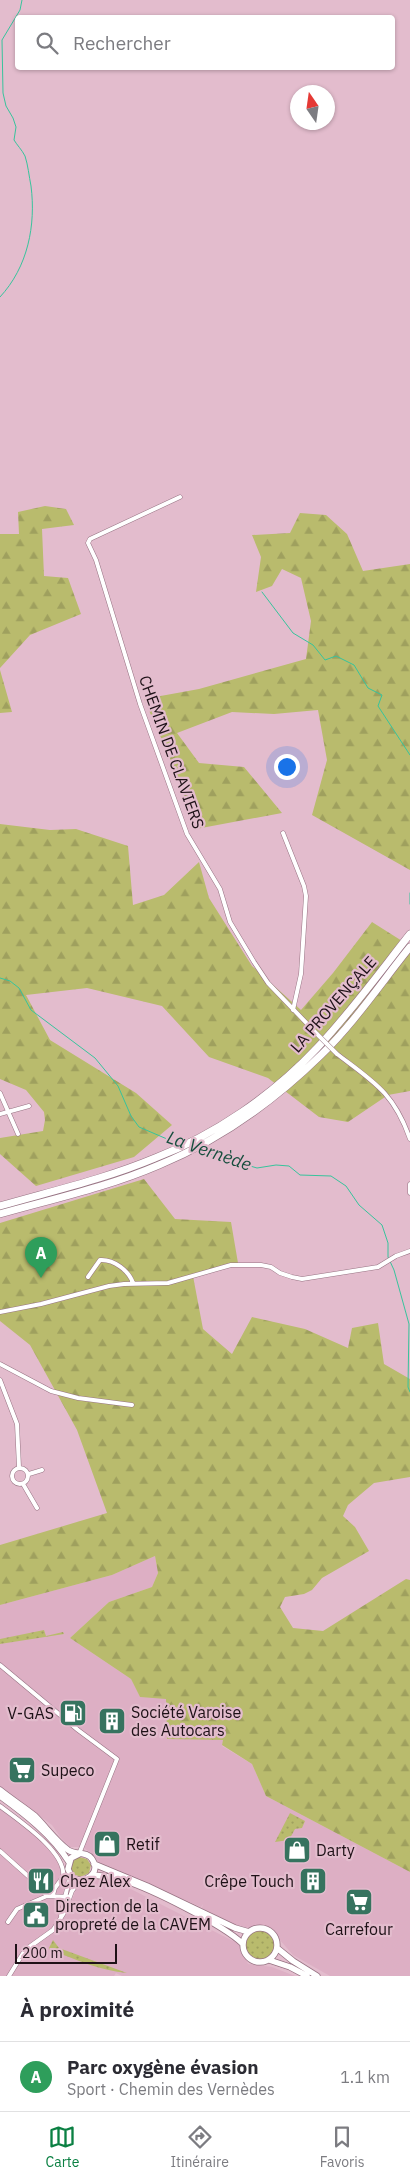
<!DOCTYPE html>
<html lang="fr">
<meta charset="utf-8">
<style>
body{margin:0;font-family:"IBM Plex Sans",sans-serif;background:#f7f7f7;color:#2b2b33}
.compass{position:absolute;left:290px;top:85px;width:45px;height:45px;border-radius:50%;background:#fff;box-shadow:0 1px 4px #0004;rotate:347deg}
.scale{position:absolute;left:15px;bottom:12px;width:102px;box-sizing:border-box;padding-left:5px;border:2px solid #1e1117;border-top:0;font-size:14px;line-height:18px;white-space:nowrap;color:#1e1117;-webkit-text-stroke:4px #e3bccd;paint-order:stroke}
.you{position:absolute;left:286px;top:766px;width:18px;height:18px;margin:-12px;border:4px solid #fff;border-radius:50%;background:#1a73e8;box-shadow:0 0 0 8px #1a73e833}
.badge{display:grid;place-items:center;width:32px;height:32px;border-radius:50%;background:#0b8043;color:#fff;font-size:16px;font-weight:700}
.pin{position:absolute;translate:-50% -41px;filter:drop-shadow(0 1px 2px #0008)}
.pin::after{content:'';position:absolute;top:26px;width:18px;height:15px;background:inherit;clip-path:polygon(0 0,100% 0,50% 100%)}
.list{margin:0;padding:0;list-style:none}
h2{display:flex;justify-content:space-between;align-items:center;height:65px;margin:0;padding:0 20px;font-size:21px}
h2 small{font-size:16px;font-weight:400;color:#7c7c81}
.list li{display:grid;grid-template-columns:32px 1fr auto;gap:15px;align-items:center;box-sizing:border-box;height:70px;padding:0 20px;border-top:1px solid #e1e1e2}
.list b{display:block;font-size:19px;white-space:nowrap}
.list p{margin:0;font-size:16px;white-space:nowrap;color:#7c7c81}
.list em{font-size:16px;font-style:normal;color:#7c7c81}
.icon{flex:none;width:28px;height:28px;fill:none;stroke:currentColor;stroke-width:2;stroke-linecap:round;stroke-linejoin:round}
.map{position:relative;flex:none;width:410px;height:1976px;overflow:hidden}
.search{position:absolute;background:#fff;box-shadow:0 1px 4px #0004;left:15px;right:15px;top:15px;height:55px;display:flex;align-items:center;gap:12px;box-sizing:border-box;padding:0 18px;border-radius:5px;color:#7c7c81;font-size:19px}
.sheet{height:135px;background:#fff}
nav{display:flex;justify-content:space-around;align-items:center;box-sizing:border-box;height:70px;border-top:1px solid #e1e1e2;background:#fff;font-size:14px;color:#7c7c81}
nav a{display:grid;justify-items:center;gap:2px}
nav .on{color:#0b8043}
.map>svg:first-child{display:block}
.built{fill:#ddafc4}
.grass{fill:url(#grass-dots)}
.forest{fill:url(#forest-firs)}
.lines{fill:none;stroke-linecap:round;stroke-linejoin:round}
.stream{stroke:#37c49c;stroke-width:1}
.minor-casing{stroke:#977383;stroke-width:5}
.primary-casing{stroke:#977383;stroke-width:7}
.motorway-casing{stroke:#977383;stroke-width:8}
.minor{stroke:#fff;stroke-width:4}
.primary{stroke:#fff;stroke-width:5.5}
.motorway{stroke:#fff;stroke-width:7}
.minor-bridge-casing{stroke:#977383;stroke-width:5;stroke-linecap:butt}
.minor-bridge{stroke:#fff;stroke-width:4}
.labels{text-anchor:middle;stroke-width:4.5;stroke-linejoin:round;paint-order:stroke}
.street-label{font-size:16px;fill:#1e1117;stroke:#e3bccd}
.poi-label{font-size:16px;fill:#1e1117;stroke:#e3bccd;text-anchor:start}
.water-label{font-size:18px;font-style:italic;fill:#174e3e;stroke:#e3bccd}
</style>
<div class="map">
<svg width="410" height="1976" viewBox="0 0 410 1976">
<defs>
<pattern id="grass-dots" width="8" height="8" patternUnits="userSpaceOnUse" patternTransform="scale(1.25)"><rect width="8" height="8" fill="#b9bb6d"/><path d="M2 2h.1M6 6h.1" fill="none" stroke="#9fa05e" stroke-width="1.8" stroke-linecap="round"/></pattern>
<pattern id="forest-firs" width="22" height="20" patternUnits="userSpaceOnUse" patternTransform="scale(1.25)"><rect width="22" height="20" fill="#b9bb6d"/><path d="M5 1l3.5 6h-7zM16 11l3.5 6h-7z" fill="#9fa05e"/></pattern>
</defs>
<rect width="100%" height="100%" fill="#e3bccd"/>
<path class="built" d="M155,1556L158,1573L152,1587L109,1602L70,1638L131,1679L140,1697L167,1698L223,1740L222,1746L252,1764L266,1796L410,1872V1976H330L293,1955L271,1930L263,1926L249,1928L235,1925L202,1908L203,1904L201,1907L99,1863L93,1854L82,1847H70L61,1838L52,1825L0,1786V1605L112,1575Z
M0,1804L48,1844L65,1867L67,1879L59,1907L65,1917L78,1885L95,1878L117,1882L239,1944L248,1964L272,1967L295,1976H122L116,1973L114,1976H0Z"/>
<path class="grass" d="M44,1630L46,1636L63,1632L64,1634L0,1644V1639Z
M290,1813L305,1821L302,1828L295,1829L289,1840L275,1842Z
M79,1857L87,1859L91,1865L89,1873L81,1877L73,1874L70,1868L73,1861Z
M245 1945a15 15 0 1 1 30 0a15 15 0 1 1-30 0Z
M53,1940L59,1948L127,1973C101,1971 75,1959 50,1950L49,1948Z"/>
<path class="forest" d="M45,506L66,509L74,525L42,529L44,576L68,578L81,614L30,635L0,668V534H19L18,512Z
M300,513L326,515L347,534L363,571L410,564V870L312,815L327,760L318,710L274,714L232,712L177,733L199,763L244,767L282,813L196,829L172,763L144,699L199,689L306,659L311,621L301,578L282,569L272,586L256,592L261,557L252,535L290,533Z
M0,670L12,712L0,713Z
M0,824L50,830L76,829L128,846L133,905L164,895L199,862L209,898L252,966L301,1010L333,973L372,922L410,946V1091L388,1095L348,1122L319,1117L268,1078L209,1057L162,1006L87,988L26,995L50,1040L136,1093L172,1125L134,1157L36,1186L0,1154V1138L43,1131L45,1120L44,1112L26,1090L0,1079Z
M144,1179L175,1219L231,1222L238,1263L193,1276L203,1329L232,1354L252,1317L305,1329L348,1348L352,1328L378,1323L384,1364L410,1379V1477L374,1483L348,1505L343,1516L355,1527L369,1551L322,1578L312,1590L304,1594L285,1597L280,1607L293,1628L323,1631L406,1579L410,1580V1872L266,1796L252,1764L222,1745L223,1740L167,1739L166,1699L140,1697L131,1679L70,1638L109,1602L152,1587L158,1573L155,1556L112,1575L0,1605V1545L107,1513L77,1430L30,1345L0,1321V1223Z"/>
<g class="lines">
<path class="stream" d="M0,297C28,267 36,225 31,186C29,176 28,165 25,156C22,150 17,145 14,140L16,127L13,118L6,106L3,93L2,40L20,10L22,0
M262,592L293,633L313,645L325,660L336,656L354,665L368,688L382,695L378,706L410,755
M410,893V904
M0,978L10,981L19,988L31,1010L95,1058L118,1086L131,1116L139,1127L181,1145
M196,1150L257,1168L276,1165L289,1166L300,1175L331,1176L346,1186L359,1205L382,1225L388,1243V1257L394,1270L409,1324L408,1387L410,1392"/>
<g class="minor-casing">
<path id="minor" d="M180,497L90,539L88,543L96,560L140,704L187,834L220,889L230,922L254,962L268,983L317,1034
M283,833L304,886L306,896L301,974L293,1010
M337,1054C374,1082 394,1093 410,1139
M0,1093L18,1134
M0,1114L29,1106
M410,1184V1193
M88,1277L100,1260C114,1259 129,1271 133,1283
M0,1312L41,1304L109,1286L124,1284L168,1283L231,1265H261L271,1267L280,1273L292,1277L302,1279L378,1267L396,1256L410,1251
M0,1364L51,1391L78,1398L132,1405
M0,1380L17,1424L19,1467
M12 1476a8 8 0 1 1 16 0a8 8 0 1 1-16 0Z
M29,1474L42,1470
M23,1484L37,1508
M0,1665L78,1730L117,1759L79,1854
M0,1806C18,1820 67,1852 63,1877L55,1888L53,1895
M0,1851L38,1885L47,1896L69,1897
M61,1916L70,1875
M8,1922L17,1909L47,1896
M9,1976L25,1950L53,1930L64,1913L72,1891L79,1881"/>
</g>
<g class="primary-casing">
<path id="primary" d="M0,1790C11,1799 24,1807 35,1816C46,1827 55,1840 68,1850C75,1855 87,1851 92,1859C102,1873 84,1885 72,1878L68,1869L71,1858L79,1854
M0,1796C25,1814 52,1835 69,1862
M94,1864L147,1886L235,1928L249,1932
M92,1875C102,1876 112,1877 123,1880C151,1889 222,1924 243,1944
M243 1945a17 17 0 1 1 34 0a17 17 0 1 1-34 0Z
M277,1948L293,1961L317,1976
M269,1960L290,1967L307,1976"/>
</g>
<g class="motorway-casing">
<path id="motorway" d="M0,1206C52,1191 105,1179 155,1158C215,1135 273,1095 317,1048C351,1012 380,972 410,934
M0,1214C53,1199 108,1187 159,1165C220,1140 274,1101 321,1055C354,1023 381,983 410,947"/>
</g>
<use href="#minor" class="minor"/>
<use href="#primary" class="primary"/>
<use href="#motorway" class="motorway"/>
<g class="minor-bridge-casing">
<path id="minor-bridge" d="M317,1034L337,1054"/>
</g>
<use href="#minor-bridge" class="minor-bridge"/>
</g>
<defs>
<g id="fuel-square" transform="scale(1.4375)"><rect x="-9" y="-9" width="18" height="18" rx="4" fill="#36735f" stroke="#e3bccd"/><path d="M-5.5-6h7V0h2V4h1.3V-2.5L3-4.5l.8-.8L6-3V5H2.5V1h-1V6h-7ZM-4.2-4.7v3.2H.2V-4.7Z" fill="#fff"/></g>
<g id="building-square" transform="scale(1.4375)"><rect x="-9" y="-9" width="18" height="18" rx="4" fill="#36735f" stroke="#e3bccd"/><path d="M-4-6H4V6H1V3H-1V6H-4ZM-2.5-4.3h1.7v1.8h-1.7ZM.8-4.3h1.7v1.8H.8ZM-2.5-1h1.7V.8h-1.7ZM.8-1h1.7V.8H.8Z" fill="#fff"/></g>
<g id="supermarket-square" transform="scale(1.4375)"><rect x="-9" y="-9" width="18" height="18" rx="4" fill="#36735f" stroke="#e3bccd"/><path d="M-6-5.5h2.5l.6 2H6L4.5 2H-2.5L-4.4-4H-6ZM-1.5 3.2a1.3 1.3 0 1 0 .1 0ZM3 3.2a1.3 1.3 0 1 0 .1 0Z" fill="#fff"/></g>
<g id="shop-square" transform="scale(1.4375)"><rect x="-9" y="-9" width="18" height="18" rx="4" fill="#36735f" stroke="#e3bccd"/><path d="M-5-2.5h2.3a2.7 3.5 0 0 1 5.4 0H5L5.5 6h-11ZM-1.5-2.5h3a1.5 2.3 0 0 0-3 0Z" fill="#fff"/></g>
<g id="restaurant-square" transform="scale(1.4375)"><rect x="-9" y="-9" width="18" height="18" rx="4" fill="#36735f" stroke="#e3bccd"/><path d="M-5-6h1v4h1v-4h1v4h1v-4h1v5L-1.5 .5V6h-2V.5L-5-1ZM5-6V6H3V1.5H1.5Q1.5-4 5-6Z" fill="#fff"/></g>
<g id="civic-square" transform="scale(1.4375)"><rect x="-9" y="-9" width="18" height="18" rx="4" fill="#36735f" stroke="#e3bccd"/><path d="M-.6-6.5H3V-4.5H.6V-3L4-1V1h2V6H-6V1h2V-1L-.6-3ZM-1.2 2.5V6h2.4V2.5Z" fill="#fff"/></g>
</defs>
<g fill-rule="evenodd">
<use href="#fuel-square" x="73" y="1713"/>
<use href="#building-square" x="112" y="1721"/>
<use href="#supermarket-square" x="22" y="1770"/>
<use href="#shop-square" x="107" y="1844"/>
<use href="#shop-square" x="297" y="1850"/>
<use href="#restaurant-square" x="41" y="1881"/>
<use href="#building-square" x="313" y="1881"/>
<use href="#supermarket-square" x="359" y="1902"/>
<use href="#civic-square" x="36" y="1915"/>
</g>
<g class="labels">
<g class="street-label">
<text transform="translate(172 752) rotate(70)" y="6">CHEMIN DE CLAVIERS</text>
<text transform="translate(333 1004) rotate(-49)" y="6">LA PROVENÇALE</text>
</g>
<g class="poi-label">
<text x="131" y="1718">Société Varoise<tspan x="131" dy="18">des Autocars</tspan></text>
<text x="54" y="1719" text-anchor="end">V-GAS</text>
<text x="41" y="1776">Supeco</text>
<text x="126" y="1850">Retif</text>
<text x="316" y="1856">Darty</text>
<text x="60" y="1887">Chez Alex</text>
<text x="294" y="1887" text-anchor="end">Crêpe Touch</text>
<text x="55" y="1912">Direction de la<tspan x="55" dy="18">propreté de la CAVEM</tspan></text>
<text x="359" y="1935" text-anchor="middle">Carrefour</text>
</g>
<g class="water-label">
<text transform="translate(209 1151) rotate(19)" y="6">La Vernède</text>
</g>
</g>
</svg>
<svg class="compass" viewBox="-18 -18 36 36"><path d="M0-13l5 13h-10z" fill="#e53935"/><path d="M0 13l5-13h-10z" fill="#7c7c81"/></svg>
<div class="scale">200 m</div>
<div class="you"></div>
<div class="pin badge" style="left:41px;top:1278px;background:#2e9e5b">A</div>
<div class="search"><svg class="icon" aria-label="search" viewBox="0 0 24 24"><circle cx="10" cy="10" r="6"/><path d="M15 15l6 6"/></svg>Rechercher</div>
</div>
<section class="sheet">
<h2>À proximité<small></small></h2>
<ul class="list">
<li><span class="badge" style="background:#2e9e5b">A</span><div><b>Parc oxygène évasion</b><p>Sport · Chemin des Vernèdes</p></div><em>1.1 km</em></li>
</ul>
</section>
<nav>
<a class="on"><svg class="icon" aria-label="map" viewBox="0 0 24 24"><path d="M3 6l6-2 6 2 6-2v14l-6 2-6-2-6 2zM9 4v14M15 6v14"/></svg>Carte</a>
<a><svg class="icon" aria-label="directions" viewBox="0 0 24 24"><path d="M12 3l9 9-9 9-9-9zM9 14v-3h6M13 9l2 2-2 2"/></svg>Itinéraire</a>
<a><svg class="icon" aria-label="saved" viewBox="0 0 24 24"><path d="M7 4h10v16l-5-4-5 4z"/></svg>Favoris</a>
</nav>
